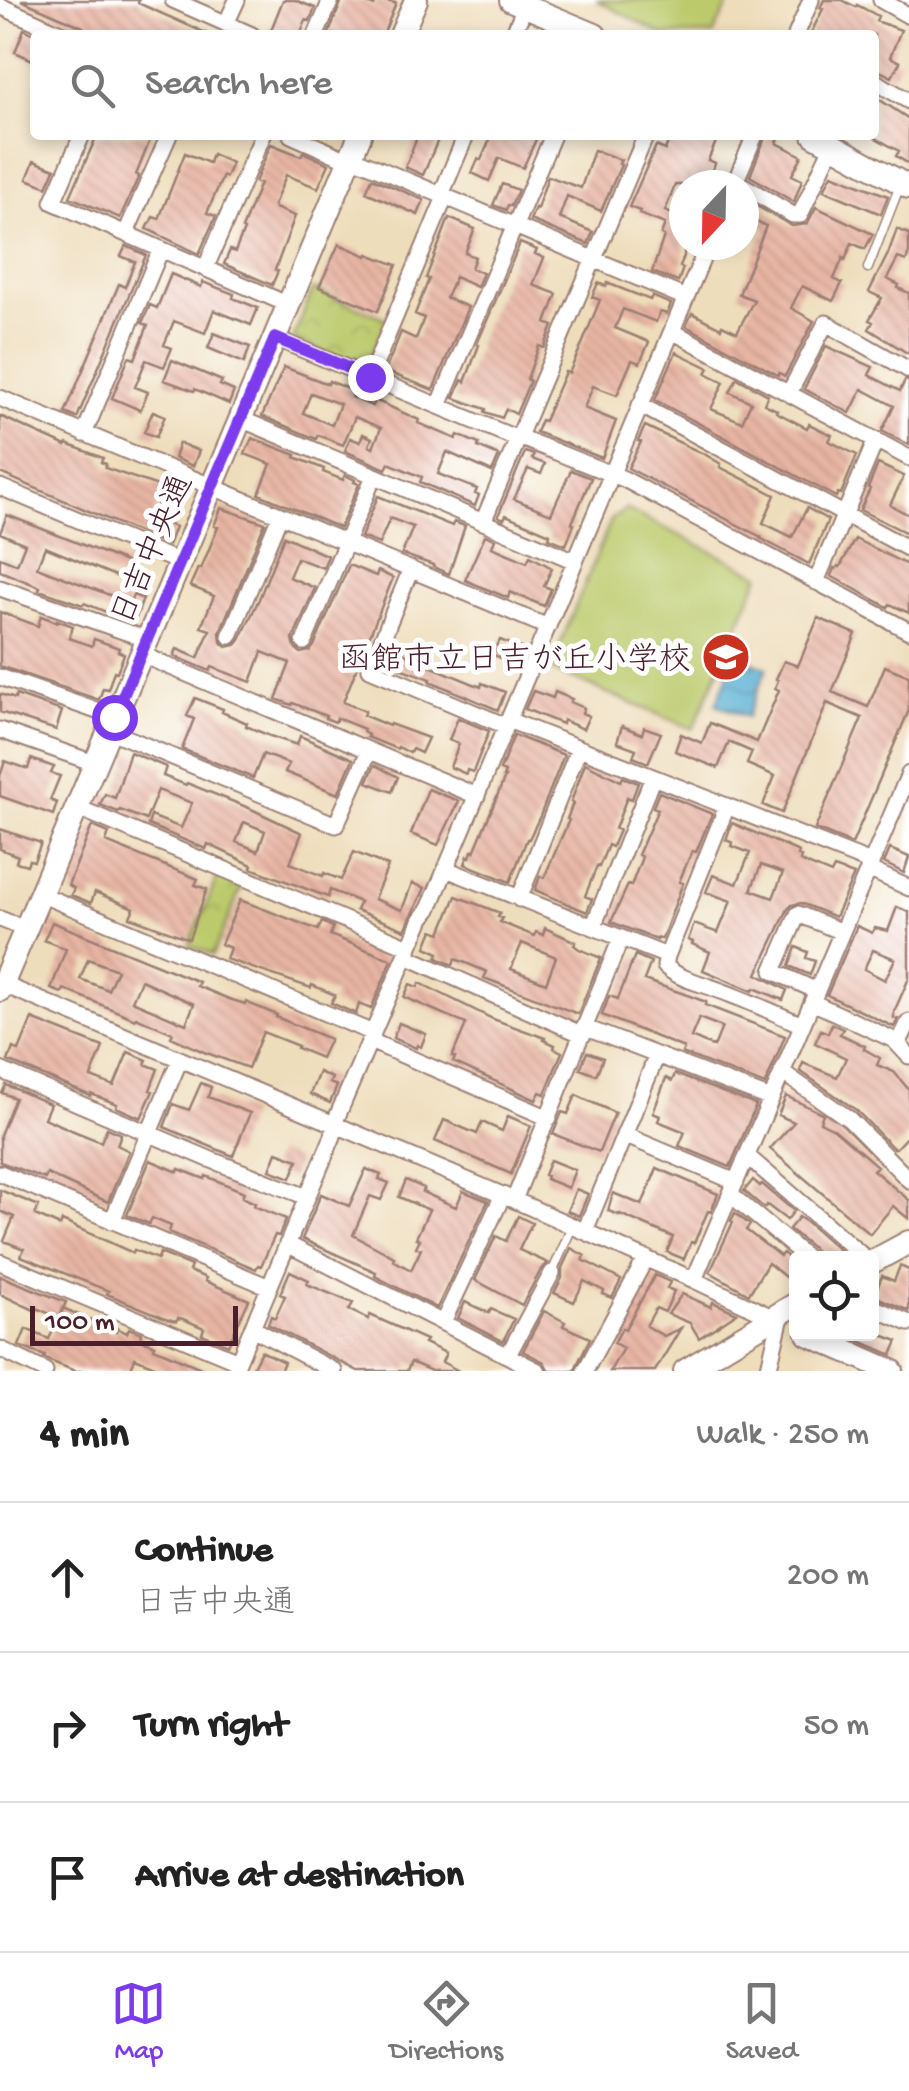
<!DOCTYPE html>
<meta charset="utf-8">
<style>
body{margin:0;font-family:"Gochi Hand","Klee One",sans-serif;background:#f2f2f2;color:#222}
.controls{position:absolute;right:30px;bottom:30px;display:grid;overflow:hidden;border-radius:10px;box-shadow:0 5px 15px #0003}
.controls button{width:90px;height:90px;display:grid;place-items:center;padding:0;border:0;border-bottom:2px solid #e0e0e0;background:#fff;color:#222;font:50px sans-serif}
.compass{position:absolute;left:669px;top:170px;width:90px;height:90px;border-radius:50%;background:#fff;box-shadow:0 5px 15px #0003;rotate:202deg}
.scale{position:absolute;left:30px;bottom:25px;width:208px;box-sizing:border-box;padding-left:10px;border:5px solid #4a1f2b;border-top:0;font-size:28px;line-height:35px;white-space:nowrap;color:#4a1f2b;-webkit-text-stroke:8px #fff;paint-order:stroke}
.stop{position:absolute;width:30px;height:30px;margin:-22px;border:8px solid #7c3aed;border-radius:50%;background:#fff}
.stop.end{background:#7c3aed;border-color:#fff;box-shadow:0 2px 10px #0008}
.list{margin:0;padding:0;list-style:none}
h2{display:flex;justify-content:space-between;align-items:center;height:130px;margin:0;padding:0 40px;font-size:42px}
h2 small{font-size:32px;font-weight:400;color:#767676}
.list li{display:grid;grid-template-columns:65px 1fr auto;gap:30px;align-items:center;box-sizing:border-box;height:150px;padding:0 40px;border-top:2px solid #e0e0e0}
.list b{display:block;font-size:38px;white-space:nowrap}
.list p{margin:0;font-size:32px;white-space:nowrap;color:#767676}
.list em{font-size:32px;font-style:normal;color:#767676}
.icon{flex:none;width:55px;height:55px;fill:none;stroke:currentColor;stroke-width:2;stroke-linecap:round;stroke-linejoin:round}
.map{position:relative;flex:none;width:909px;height:1371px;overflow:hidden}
.search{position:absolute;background:#fff;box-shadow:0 5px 15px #0003;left:30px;right:30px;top:30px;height:110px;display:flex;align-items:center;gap:25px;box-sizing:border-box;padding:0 35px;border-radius:10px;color:#767676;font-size:38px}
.sheet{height:580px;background:#fff}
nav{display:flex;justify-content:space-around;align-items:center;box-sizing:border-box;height:140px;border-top:2px solid #e0e0e0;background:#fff;font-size:28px;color:#767676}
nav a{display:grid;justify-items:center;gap:5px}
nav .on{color:#7c3aed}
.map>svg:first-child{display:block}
.green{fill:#bcca6c;stroke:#83744c;stroke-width:2.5}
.park{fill:url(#park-crowns);stroke:#83744c;stroke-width:2.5}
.water{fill:url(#water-waves);stroke:#4f667e;stroke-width:2.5}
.building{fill:url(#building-back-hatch);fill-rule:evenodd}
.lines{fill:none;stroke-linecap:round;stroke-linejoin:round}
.lane-casing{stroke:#9c7e73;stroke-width:11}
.street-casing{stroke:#9c7e73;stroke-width:19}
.secondary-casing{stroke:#9c7e73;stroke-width:26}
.lane{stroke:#fff;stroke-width:8}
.street{stroke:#fff;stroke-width:15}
.secondary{stroke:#fff;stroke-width:22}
.route{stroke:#7c3aed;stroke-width:12}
.labels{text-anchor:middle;stroke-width:10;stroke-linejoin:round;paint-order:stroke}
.street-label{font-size:32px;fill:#4a1f2b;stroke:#fff}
.poi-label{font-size:32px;fill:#4a1f2b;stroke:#fff;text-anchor:end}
</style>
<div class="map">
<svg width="909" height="1371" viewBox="0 0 909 1371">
<defs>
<pattern id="park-crowns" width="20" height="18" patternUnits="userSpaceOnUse" patternTransform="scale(2.5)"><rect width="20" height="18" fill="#bcca6c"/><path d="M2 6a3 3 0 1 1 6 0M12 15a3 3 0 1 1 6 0" fill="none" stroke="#a3ad5e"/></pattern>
<pattern id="water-waves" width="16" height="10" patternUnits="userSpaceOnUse" patternTransform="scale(2.5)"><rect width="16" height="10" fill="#54aed1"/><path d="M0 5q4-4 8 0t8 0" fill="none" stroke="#488daa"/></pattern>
<pattern id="building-back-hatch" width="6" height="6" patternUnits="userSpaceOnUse" patternTransform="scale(2.5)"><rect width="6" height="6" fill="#e8b5a4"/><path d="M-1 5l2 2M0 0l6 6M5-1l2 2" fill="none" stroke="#c89b8d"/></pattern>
</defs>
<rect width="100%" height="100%" fill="#fff"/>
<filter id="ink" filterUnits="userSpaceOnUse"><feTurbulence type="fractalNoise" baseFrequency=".01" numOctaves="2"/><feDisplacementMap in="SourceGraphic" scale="20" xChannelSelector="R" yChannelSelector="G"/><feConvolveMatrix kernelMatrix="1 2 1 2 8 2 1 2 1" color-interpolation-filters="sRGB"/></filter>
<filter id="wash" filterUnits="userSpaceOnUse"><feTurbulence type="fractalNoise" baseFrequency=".0048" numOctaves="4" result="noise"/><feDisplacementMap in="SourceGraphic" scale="40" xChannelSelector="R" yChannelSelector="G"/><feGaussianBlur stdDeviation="2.25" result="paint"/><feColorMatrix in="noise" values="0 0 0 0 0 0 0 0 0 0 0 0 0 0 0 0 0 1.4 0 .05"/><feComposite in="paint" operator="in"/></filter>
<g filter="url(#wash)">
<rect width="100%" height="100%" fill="#edb"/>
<path class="green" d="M596,0H731L713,35H663Z
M626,509L760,575L693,729L550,669L611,520Z"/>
<path class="park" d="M313,289L387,319L367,365L363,367L293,339Z
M218,876L242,886L213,955L189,945Z"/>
<path class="water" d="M736,655L767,668L747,717L716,704Z"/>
<g id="blocks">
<path class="building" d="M21,0H139L138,3L210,35H93L82,30L83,27Z
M283,0H295L315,8L310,21L306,20L300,35H269Z
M342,0H360L374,6L377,0L396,3L383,35H334L329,33Z
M824,0H842L856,7L857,5L878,16L876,21L901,30L890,57L900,62L892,77L874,68V35H810L823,9L820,8Z
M24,29L36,35L35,61L15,52Z
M874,96L909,119V164L896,156L899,151L874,137Z
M97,135H152L136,175L139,176L120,218L70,197Z
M418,135H440L423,175L405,167Z
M492,135H538L523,168L499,158L489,181L472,173L478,159L481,160Z
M671,135H690L700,139L702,135H719L708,160L715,163L706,185H675L665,211L684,219V256L680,267L683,268L678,282L652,272L664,236L661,234L665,224L639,214L640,211L629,207L656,146L665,150Z
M766,135H780L777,143L802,156L792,175L802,180L794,202L750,176Z
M271,144L301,156L303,152L329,164L318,188L286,175L274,205L275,208L295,216L275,270L278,271L272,285L224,264L230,250L235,252L244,230L242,229L260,183L255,182Z
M594,150L621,160L619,164L621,165L601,211L567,196L559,218L593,232L588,244L530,220L535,208L537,209L548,176L581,188Z
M185,153L209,163L212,154L232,163L226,177L223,176L207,213L216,216L199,254L147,229L153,217L159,219Z
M34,161L55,169L47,187L27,179Z
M832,174L888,196L881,214L824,190Z
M372,178L424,200L418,215L366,192Z
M502,184L518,190L511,206L508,205L506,210L493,205Z
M744,199L792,226L807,224L816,207L873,234L865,249L852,243L845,260L843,258L834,279L842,283L833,301L802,286L791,308L814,321L785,376L779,373L778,375L686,326L692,313L721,328L722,325L737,332L754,300L739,294L766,226L754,221L744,240Z
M449,218L475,229L465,253L475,257L471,268L483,273L477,287L455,277L446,298L468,307L433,390L385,371L401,332L416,339L424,318L415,314L429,279L426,278Z
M897,229L909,234V253L906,261L898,258L887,279L899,285L898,288L909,293V354L869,329L873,322L869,320L882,298L869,292L888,254Z
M520,243L537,250L535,254L544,258L533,285L557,294L546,323L553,326L544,348L539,346L527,379L530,381L516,414L506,409L502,418L485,412L486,409L454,398L462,380L465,382L479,345L477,344Z
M339,244L367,256L368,254L397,265L378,311L319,287Z
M126,246L146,255L77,418L65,413L119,284L125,287L135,262L121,256Z
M171,274L201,287L203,282L234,294L233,298L258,308L251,325L214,310L205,333L174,321L164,345L172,348L164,367L146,360L135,387L148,392L140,410L112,398L129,357L135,359L148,325L142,323L150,305L157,308Z
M598,283L606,286L607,283L650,300L652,296L671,304L667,314L660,312L656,322L623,309L615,328L649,342L640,363L632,360L617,395L593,386L584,408L616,421L602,458L536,432L541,420L544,421L565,372L569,373L583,342L600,300L592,297Z
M214,333L250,347L244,363L208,348Z
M826,346L873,367L869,375L900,391L905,380L909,381V445L882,431L894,406L862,389L850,413L804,389Z
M676,352L709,368L706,373L724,382L711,409L742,422L751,402L730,392L737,378L768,395L764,404L777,410L776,412L807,428L809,424L832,435L829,441L857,455L841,494L838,493L836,497L823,490L655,400Z
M172,360L222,381L220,385L234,391L229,404L195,389L194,391L164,380Z
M284,367L328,384L329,381L354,391L352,397L372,406L375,400L419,420L418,423L456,439L458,435L479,444L478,447L499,456L492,472L447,452L438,474L477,489L475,494L479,495L475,506L420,482L422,477L389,463L386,469L345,451L350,438L360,442L363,434L372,438L369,446L373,448L381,428L355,417L343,445L318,435L316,439L262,416ZM311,393L340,404L332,425L303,413Z
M153,411L165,416L156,437L144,432Z
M0,416L66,446L67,444L103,458L101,462L106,464L105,468L164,488L153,517L175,527L168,545L0,473Z
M645,426L706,455L721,464L720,467L775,495L763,523L792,537L807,508L828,520L809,564L760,538L761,537L628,468L641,442L638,441Z
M252,438L296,455L295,457L324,469L323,472L343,480L345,475L355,480L354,482L359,484L340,528L259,494L271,464L245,454Z
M179,443L199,451L193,466L174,458Z
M525,452L534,455L532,459L545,464L541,474L528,469L514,499L551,514L571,470L591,478L572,523L574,524L566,545L549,538L550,534L506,515L504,519L498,516Z
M878,464L904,476L890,505L909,515V534L860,510L870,489L868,488Z
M378,496L452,526L454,522L465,526L449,574L433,567V565L402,554L413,527L390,518L379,544L361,537Z
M221,508L265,523L220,632L221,642L227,647L236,645L240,640L259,599L284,536L328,556L323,568L297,558L289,577L315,588L293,639L295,648L301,653L310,651L314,646L349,565L376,576L378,571L393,578L343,702L365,711L363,715L389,726L390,724L428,738L421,753L412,749L410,753L398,747L397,749L367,737L368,735L363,732L364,729L337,718L335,722L325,718L326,716L293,703L292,705L276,699L290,663L262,652L251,682L212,667L210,671L174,656L177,649L198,658L210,630L201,627L214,596L190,586L198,568L201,569L218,527L214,526Z
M7,515L131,564L125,580L45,547L37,567L130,603L133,595L143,599L134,623L84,603L83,605L39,590L40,587L0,571V557L17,564L25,544L0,533Z
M485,535L495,539L492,547L527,562L530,556L552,568L544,586L551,589L544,606L510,592L508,598L465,580Z
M855,539L909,566V613L890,604L888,607L831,576L834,568L836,569L838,566L840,567Z
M0,612L38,626L41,616L57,622V620L73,626L69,638L92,646L94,639L119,648L118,651L124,654L117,672L114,671L108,689L103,688L99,700L0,666Z
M818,618L856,634L832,692L868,707L885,666L909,676V710L852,844L815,829L862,718L827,703L782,813L763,805L775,776L747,764L752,752L729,742L718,768L675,751L681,734L702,743L710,723L757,742L779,690L775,688L778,680L776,679L784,661L798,666Z
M500,640L523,649L517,664L493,655Z
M390,649L432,662L430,666L481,687L482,683L505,692L498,710L430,681L431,679L385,663Z
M533,691L553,698L555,692L572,699L570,702L584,708L582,713L589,716L583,729L563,720L562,724L525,709Z
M0,694L15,699L16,695L62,711L56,730L0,712Z
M195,698L223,709L222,712L247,723L246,726L270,736L297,745L300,736L353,759L338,794L285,772L289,764L263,754L253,778L182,749L194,719L187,716Z
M458,718L489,731L473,772L467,770L466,774L450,767L459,744L449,740Z
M622,726L642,734L644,727L661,733L648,763L633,757L636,749L617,742Z
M514,735L564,755L540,816L529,839H527L510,882L465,864L468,856L470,857L472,851L474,852L505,777H503L505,772L500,770Z
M130,752L166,767L163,776L186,785L187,783L249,808L302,833L290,863L323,876L324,873L341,880L354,852L388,866L374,899L402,910L412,883L425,888L405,930L356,910L360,902L330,890L328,897L251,868L252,865L208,844L206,849L148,825L151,816L181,828L192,803L158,790L146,820L120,810L118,812L100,805L105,794L115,798ZM244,822L265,831L258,851L236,842Z
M31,759L54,767L51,773L60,776L50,800L57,803L53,815L0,796V776L5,761L28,769Z
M585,763L621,781L623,777L638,783L632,799L627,797L615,829L619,830L612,847L608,845L599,867L597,866L585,896L592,899L587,912L535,890L540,876L544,878L569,820L567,819L573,803L571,802Z
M375,765L398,777L392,792L367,782Z
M428,789L459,801L438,845L411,834Z
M659,792L712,814L696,852L692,851L679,882L683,883L662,939L657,938V940L611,922L628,885L631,886L642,857L638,855L658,809L653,807Z
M732,823L799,852L798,856L801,857L800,861L831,874L834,868L854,875L835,917L801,903L792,905L788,909L757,974L787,990L783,1000L754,988L753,991L703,970L710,952L692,944L693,942L688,940L694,924L718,933L731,901L706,892L713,875L737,884L750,853L732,846L733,843L726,840ZM761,865L783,873L773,898L751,890Z
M92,826L109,833L106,842L198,879L195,885L207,889L189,939L130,917L134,908L95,892L91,903L71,895L74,888L68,885Z
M0,829L41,843L34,861L29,860L27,865L16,862L18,856L0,849Z
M890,849L909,857L904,873L884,863Z
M456,896L500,913L498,917L502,918L500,922L534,936L536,932L543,935L545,928L576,942L574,945L579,949L601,958L578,1014L484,978L487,972L466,963L455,959L453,965L437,958L439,953L426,947L433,930L441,933ZM522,943L556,957L546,983L511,969Z
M240,900L318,930L322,922L333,927L330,935L392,960L371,1009L359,1004L356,1014L331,1003L335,995L312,985L311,988L226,959L230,948L221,944Z
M897,907L909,912V978L894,1012V1018L898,1019L894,1027L827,995L857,926L872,933L875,928L888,931ZM873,950L895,959L885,980L864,969Z
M52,922L199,982L197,986L229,999L245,1004L246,1002L277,1015L276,1017L330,1039L321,1058L297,1048L298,1046L263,1032L248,1068L204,1052L171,1037L173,1033L136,1017L135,1019L64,989L62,993L51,989L66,949L44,940ZM88,959L117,970L108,990L80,979ZM141,980L194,1004L186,1024L132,1001Z
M796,947L808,952L806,958L815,961L810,975L789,966Z
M635,955L651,962L644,980L690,996L706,1002L705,1005L785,1036L765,1085L682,1053L684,1048L602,1015L609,996L618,999ZM699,1018L722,1027L714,1047L691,1037Z
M420,983L493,1019L545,1038L544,1040L555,1045L554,1048L562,1052L545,1094L540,1092L536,1100L453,1062L455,1058L452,1057L466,1024L404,997L410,984L418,987Z
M32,1019L103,1047L91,1077L114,1086L128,1052L147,1060L145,1064L158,1069L150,1090L153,1091L141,1118L116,1107L117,1104L91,1094V1096L8,1061L13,1048L19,1051Z
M399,1023L426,1034L421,1047L417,1045L416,1048L393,1038Z
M832,1024L843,1029L840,1034L865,1046L864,1049L880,1058L877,1065L894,1072L909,1090V1134L896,1148H893L856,1110L800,1071L803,1063L837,1077L846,1058L815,1043L821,1030L828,1033Z
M587,1052L603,1058L596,1075L580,1069Z
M319,1072L332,1078L330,1083L337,1086L330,1103L310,1094Z
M675,1074L756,1105L730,1167L679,1146L685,1132L658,1121L660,1116L653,1113L666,1078L672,1081Z
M201,1083L211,1087L208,1097L250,1113L233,1156L164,1127L173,1104L189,1110Z
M6,1085L50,1104L44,1118L76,1132L101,1142L107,1128L121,1134L117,1145L129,1151L108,1202L47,1174L45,1179L0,1162V1135L15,1098L2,1093Z
M576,1095L615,1113L599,1152L553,1134L562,1112L568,1114Z
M786,1096L823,1114L820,1122L834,1129L877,1166L873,1170L909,1200V1219L893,1206L870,1234L770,1149L794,1122L778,1115Z
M508,1116L531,1126L511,1174L435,1141L444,1120L477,1134L482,1122L502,1131Z
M277,1152L298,1160L291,1178L270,1170Z
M150,1160L178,1172L179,1169L205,1179L206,1176L244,1192L242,1197L255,1203L254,1206L286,1219L279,1236L275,1235L261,1266L258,1265L256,1269L169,1232L171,1226L152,1218L149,1224L127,1215Z
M550,1160L575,1170L568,1188L546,1179L547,1176L544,1175Z
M657,1168L718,1194L711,1212L708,1211L694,1243L691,1242L684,1259L667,1252L673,1237L620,1214L619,1215L608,1211L613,1193L642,1205Z
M366,1169L381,1175L379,1179L389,1183L381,1200L370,1196L353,1235L394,1257L393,1260L411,1270L421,1249L416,1247L420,1239L416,1238L429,1210L399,1197L406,1180L424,1188L422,1192L456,1207L463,1191L488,1201L437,1308L375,1276L376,1272L302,1239L321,1194L349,1206Z
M753,1180L760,1186L762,1184L794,1211L787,1220L767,1205L764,1208L744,1191Z
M576,1189L588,1194L579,1216L567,1211Z
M0,1190L39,1206L35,1215L60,1226L62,1221L133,1253L134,1250L158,1259L160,1253L191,1266L189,1271L206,1278L205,1281L249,1300L228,1345L202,1334L204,1328L183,1319L178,1318L176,1321L168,1319L107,1294L109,1291L21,1256L24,1249L4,1241L14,1217L0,1211Z
M735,1213L750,1225L746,1230L780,1256L783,1253L796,1264V1276L790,1271L785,1277L768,1263L749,1294L710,1272L733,1222L731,1221Z
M518,1216L532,1223L519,1250L548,1263L542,1268L522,1305L475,1280L496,1236L506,1241Z
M799,1217L808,1223L848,1258H818L814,1249L789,1229Z
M571,1248L585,1256L583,1260L621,1280L612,1298L603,1294L604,1291L584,1281L574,1302L554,1293L562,1278V1268Z
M900,1266L909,1270V1311L874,1296L882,1276L894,1281Z
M290,1271L309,1280L307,1284L353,1303L349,1310L368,1319L370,1315L426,1340L424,1343L446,1353L442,1362L459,1371H431L411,1362L407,1371H358L268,1324L271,1316L275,1318L285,1296L280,1294Z
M655,1275L670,1282L667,1288L674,1291L665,1312L656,1308L646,1326L664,1336L681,1328L655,1371H610L623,1348L614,1343L622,1328L625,1329Z
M0,1276L66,1302L60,1316L63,1308L116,1332L117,1328L127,1333L129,1328L142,1333L140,1339L155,1345L154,1348L208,1371H167L135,1358L130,1371H75L50,1361L44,1358L45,1356L19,1346L26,1329L49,1339L59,1318L37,1308L36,1311L0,1294Z
M682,1294L711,1307L713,1302L737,1313L699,1338L690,1323L668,1314Z
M465,1302L489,1313L491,1309L514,1319L503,1341L458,1318Z
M544,1311L565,1322L563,1326L590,1338L574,1371H549L544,1362L523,1351Z
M844,1334H879L898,1341L892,1355Z
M261,1351L284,1362L280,1371H251Z"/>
</g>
</g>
<g filter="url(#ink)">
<use href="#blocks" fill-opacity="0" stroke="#9c7e73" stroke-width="2.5"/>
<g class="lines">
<g class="lane-casing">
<path id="lane" d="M868,268L899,188
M552,1273L572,1227"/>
</g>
<g class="street-casing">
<path id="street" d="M173,0L252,35
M881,0L909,16
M0,6L65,35
M226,24L237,0
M316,35L331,0
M513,35L525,6
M796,35L811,0
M874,81L909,101
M82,135L53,202L289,305
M291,135L350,161
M351,157L686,298
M734,185L755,135
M744,186L793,215H800L833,144
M441,195L466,135
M126,233L169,135
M206,267L263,135
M672,331L909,458
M275,338L513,437L526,440L624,479L909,631
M370,377L445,197
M789,393L826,323L909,370
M0,398L548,627
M640,405L909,549
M439,406L553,135
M241,419L575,561
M84,434L161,249
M0,487L179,562
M483,522L646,135
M411,569L370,669L506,726
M816,582L876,440
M0,588L146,639
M230,636L280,515
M304,642L374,476
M140,654L477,796
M0,677L114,717
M508,720L871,863
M0,730L94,763
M108,730L336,825L369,751
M76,807L409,947
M446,869L667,956L727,806
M868,869L909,888
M40,894L373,1033
M519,899L579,748
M0,919L13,924
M593,927L653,777
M406,956L583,1035
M667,956L665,966C680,980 702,983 721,991C749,1001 775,1013 802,1025
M2,984L514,1200L694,1280L772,1317
M817,991L773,971L798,914L842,932
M812,1002L894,1040L909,1056
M586,1028L771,1099
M370,1041L549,1118
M898,1044L909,1022
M0,1070L209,1159L307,1197
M782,1072L849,1119L909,1180
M624,1135L736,1182
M747,1156L865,1258
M0,1173L269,1287
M731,1195L807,1258
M514,1200L621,938
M112,1221L180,1059
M585,1231L657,1055
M287,1244L538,1371
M0,1262L238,1361
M694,1280L909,774
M872,1307L909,1323
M443,1322L503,1195
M252,1328L334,1371
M0,1349L45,1371
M508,1355L552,1273
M234,1371L333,1136L337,1117L422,918L429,909L708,245
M585,1371L646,1258
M768,1371L780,1321"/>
</g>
<g class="secondary-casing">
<path id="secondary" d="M511,0L595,35
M401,35L416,0
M814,135L909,187
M0,990L360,135
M872,1262L909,1242
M808,1334L892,1371
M685,1371L796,1304"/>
</g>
<use href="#lane" class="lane"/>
<use href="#street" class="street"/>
<use href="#secondary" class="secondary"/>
</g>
</g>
<g class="lines" filter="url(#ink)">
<path class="route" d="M114,717L275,338L370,377"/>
</g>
<defs>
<g id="school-disc" transform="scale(2.5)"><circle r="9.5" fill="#c8321e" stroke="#fff"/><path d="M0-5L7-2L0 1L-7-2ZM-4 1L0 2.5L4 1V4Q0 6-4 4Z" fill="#fff"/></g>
</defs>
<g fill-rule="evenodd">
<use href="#school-disc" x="726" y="657"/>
</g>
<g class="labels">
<g class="street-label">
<text transform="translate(150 549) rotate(-67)" y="11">日吉中央通</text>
</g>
<g class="poi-label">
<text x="691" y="668">函館市立日吉が丘小学校</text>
</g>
</g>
</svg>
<div class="controls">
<button><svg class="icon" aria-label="locate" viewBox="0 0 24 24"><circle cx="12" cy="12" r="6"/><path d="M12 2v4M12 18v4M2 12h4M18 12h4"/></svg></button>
</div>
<svg class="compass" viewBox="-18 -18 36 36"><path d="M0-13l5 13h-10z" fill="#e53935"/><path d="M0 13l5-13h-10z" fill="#767676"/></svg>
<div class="scale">100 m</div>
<div class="stop" style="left:114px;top:717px"></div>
<div class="stop end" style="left:370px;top:377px"></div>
<div class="search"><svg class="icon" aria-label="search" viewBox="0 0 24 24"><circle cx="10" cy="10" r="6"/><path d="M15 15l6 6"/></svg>Search here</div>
</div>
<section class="sheet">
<h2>4 min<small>Walk · 250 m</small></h2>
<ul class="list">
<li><svg class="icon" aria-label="ahead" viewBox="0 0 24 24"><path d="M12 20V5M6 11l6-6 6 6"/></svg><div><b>Continue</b><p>日吉中央通</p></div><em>200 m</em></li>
<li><svg class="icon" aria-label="right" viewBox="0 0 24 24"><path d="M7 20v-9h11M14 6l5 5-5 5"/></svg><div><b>Turn right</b></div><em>50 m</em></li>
<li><svg class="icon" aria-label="arrive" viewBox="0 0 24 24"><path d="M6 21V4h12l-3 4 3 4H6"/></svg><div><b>Arrive at destination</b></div></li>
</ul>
</section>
<nav>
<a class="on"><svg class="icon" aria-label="map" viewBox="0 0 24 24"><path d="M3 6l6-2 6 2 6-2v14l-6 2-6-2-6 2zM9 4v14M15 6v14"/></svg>Map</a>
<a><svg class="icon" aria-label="directions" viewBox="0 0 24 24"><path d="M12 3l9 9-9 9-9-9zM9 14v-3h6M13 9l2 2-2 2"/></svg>Directions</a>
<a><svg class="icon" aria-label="saved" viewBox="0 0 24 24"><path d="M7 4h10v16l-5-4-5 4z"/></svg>Saved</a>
</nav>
